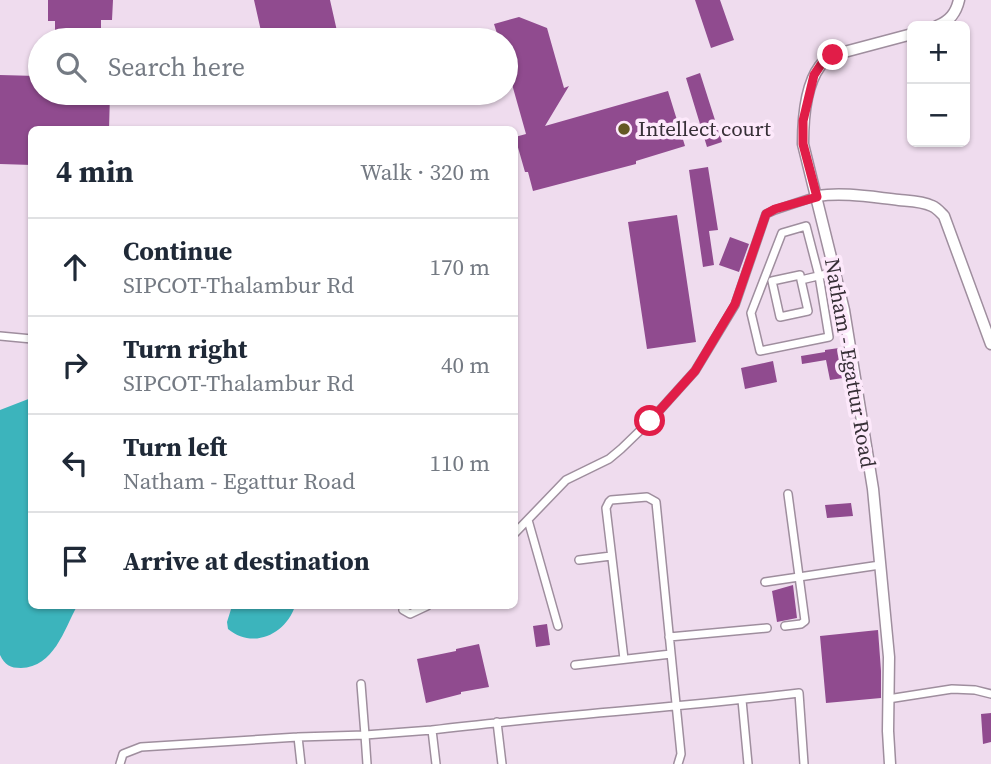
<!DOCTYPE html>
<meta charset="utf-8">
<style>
body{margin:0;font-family:"Source Serif 4",serif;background:#f6f6f7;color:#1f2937}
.controls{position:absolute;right:21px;top:21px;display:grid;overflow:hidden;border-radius:10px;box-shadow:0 2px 5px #0004}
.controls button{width:63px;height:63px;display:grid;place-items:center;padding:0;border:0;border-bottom:2px solid #e0e1e3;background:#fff;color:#1f2937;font:35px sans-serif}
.stop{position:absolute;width:21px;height:21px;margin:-16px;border:5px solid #e11d48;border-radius:50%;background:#fff}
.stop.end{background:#e11d48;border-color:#fff;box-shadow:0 2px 7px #0008}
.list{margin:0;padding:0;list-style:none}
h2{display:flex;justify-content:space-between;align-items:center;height:91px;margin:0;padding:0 28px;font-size:30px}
h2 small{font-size:23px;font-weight:400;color:#747a83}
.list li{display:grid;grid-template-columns:46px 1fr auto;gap:21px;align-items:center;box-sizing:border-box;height:98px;padding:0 28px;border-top:2px solid #e0e1e3}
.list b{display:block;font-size:26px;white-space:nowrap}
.list p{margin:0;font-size:23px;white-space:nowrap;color:#747a83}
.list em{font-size:23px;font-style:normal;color:#747a83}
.icon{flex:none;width:38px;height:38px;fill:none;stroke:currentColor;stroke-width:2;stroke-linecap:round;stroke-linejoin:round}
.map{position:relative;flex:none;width:991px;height:764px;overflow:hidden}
.search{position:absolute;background:#fff;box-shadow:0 2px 5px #0004;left:28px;top:28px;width:490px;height:77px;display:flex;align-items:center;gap:18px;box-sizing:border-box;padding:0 24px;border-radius:38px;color:#747a83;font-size:26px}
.panel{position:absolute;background:#fff;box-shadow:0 2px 5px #0004;left:28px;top:126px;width:490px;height:483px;border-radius:10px}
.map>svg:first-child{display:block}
.water{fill:#3cb4bc}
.building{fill:#904b8f}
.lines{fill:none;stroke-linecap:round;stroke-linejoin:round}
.minor-casing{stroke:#9f8e9e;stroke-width:10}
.tertiary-casing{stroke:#9f8e9e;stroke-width:13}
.minor{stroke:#fff;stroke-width:7}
.tertiary{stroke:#fff;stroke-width:10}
.route{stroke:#e11d48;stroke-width:9}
.poi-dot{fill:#645825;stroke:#fde9fb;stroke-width:2.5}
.labels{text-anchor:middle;stroke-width:7;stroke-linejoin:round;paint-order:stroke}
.poi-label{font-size:21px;fill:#373037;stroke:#fde9fb;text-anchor:start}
.street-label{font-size:21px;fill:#373037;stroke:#fde9fb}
</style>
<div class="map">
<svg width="991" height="764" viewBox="0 0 991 764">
<rect width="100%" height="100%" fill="#efdcee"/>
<path class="water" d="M31,398L32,606H77C64,630 54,667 21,668C10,668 5,665 0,655V410Z
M232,606H295C286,634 253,650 228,629L227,622Z"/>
<path class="building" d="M48,0H113L112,20H101V40H55V21H48Z
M254,0H330L339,40H263Z
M695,0H720L734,40L711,48Z
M519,17L547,28L564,88L569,86L545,126L668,91L685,146L636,161V164L533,191L528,172H525L515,137L526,134L506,63V40H499L494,24Z
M700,73L722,142L707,147L686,78Z
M0,75L37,76V86H40V93H110L109,130H32V165L0,164Z
M708,167L718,230L709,231L714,265L703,267L689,170Z
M677,215L696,342L647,349L628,222Z
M730,237L749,244L739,272L719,265Z
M839,348L843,378L830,380L826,360L802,364L801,356L825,352V350Z
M773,361L777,382L745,389L741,368Z
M851,503L853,516L827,518L825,505Z
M793,585L797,618L777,622L772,591Z
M547,624L550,645L536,647L533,626Z
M878,630L881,671V698L826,703L820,636Z
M479,644L489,687L461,692V694L426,703L417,659L456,651V649Z
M991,713V742L983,744L981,714Z"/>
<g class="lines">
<g class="minor-casing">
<path id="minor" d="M806,226L819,276L829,337L760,351L751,313L782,233Z
M801,280L800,275L772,281L780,317L808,311L801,280L835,272
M0,336L32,339
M528,520L558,626
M514,534L566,480L609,459L621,449L650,421L695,371L735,305L766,214L775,210L817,196
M579,560L611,556
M765,582L880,565
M403,610L410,614L427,606
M785,626L801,624L805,621L788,494
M669,637L767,628
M624,659L606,508L609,502L611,500L647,497L656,502L681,754L678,764
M575,665L671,654
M361,684L365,735L432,730
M888,699L952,689L975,690L991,694
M742,700L748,764
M497,722L502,764
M298,737L301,764
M120,764L123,754L141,747L298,737L365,735L367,764
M436,764L432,730C554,715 677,708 799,693L804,764"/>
</g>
<g class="tertiary-casing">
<path id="tertiary" d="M937,26C950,21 956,13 959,0
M817,196C844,192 871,197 899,200C910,201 922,201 932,206C937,208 940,212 944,216L991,344
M890,764L888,731L889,657L873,489L844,310L803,144C803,121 805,86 820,66C823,61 828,59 833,55L912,34"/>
</g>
<use href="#minor" class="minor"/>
<use href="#tertiary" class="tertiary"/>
</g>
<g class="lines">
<path class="route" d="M650,421L695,371L735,304L766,214L775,209L817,197L803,144V121L814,75L822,63L833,55"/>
</g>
<circle class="poi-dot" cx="624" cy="129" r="7"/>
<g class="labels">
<g class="poi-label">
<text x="638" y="136">Intellect court</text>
</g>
<g class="street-label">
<text transform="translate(850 363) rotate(80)" y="7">Natham - Egattur Road</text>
</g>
</g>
</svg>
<div class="controls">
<button>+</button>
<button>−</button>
</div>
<div class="stop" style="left:650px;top:421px"></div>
<div class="stop end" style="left:833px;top:55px"></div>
<div class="search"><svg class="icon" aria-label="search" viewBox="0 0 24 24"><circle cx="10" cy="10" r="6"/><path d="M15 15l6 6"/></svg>Search here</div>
<section class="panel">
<h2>4 min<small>Walk · 320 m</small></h2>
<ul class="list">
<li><svg class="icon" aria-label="ahead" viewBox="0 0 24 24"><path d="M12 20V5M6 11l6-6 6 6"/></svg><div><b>Continue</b><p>SIPCOT-Thalambur Rd</p></div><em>170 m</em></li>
<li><svg class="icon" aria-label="right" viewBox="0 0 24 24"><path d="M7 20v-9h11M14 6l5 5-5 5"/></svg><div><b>Turn right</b><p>SIPCOT-Thalambur Rd</p></div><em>40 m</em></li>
<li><svg class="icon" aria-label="left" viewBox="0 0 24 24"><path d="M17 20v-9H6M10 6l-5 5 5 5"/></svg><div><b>Turn left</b><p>Natham - Egattur Road</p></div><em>110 m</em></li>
<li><svg class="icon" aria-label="arrive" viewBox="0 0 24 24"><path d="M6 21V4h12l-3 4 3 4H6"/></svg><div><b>Arrive at destination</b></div></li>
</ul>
</section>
</div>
